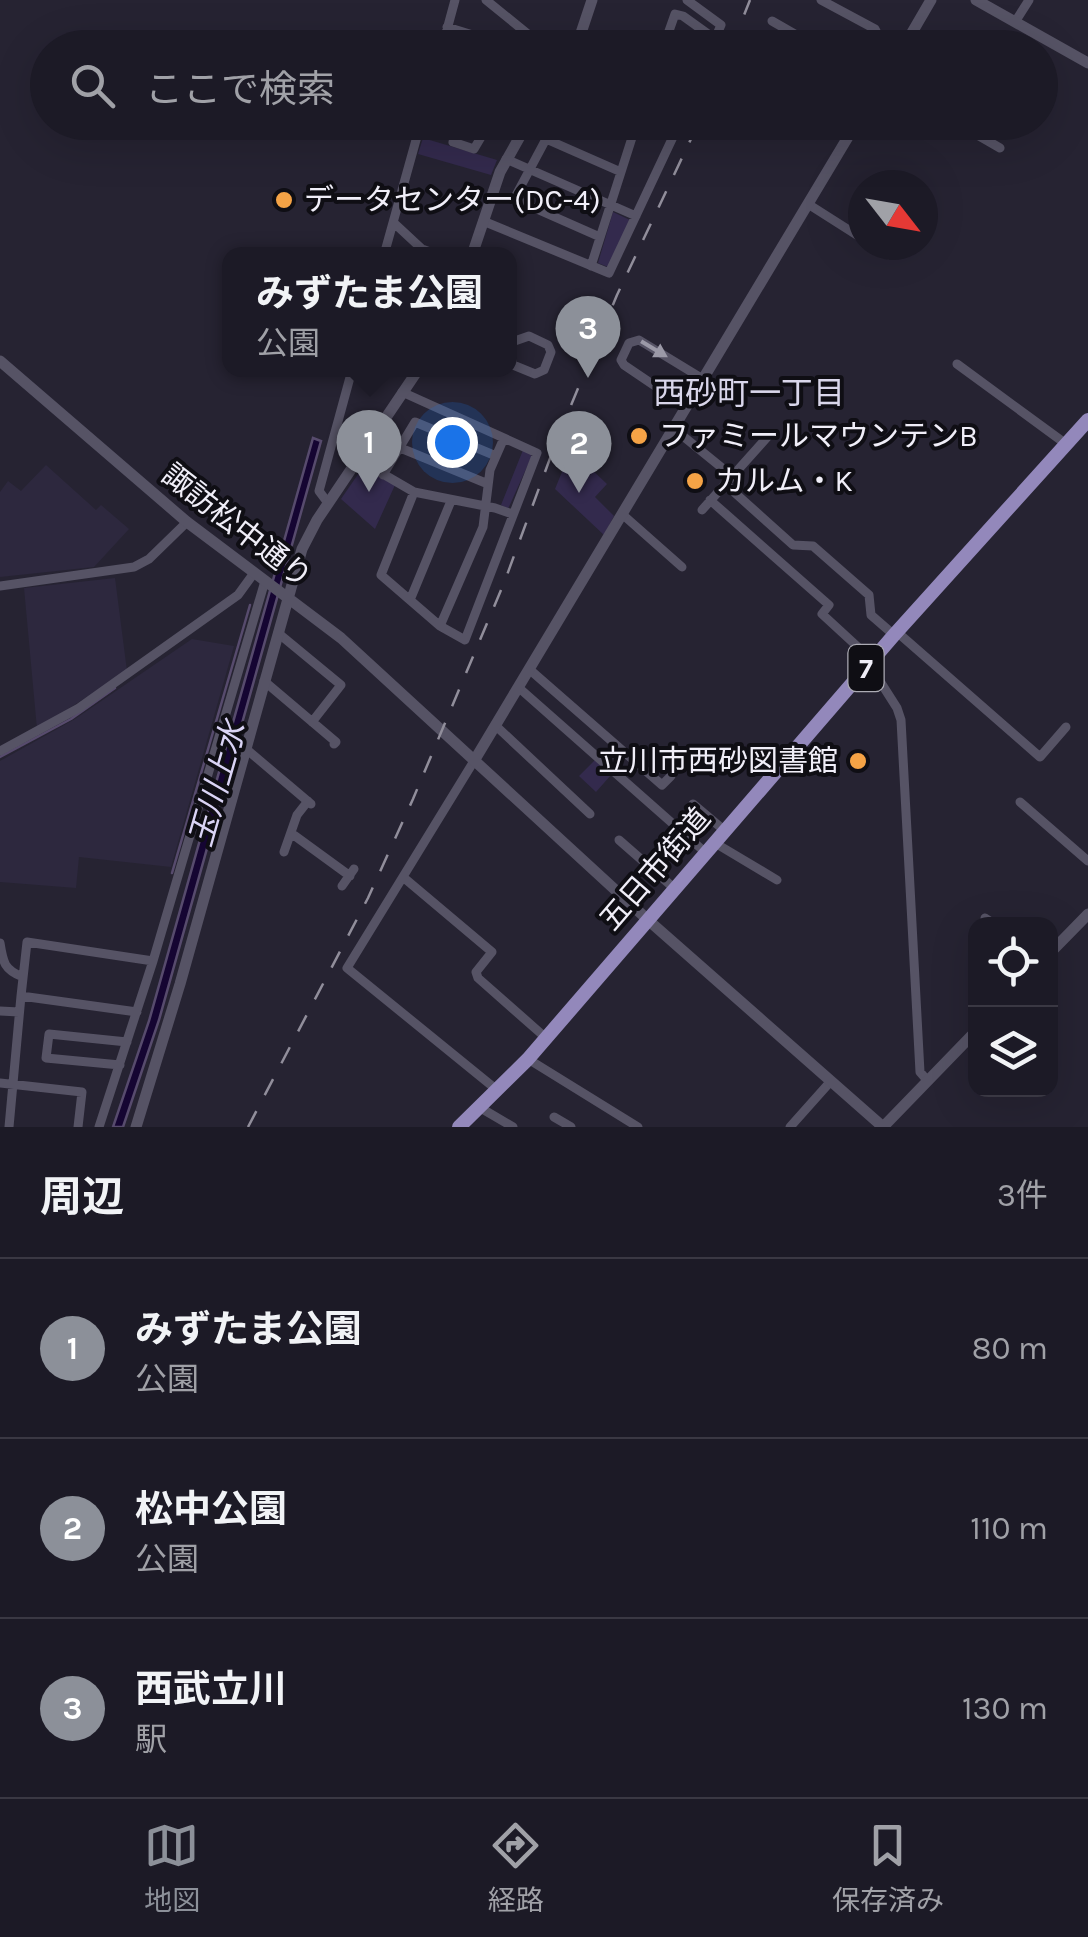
<!DOCTYPE html>
<html lang="ja">
<meta charset="utf-8">
<style>
body{margin:0;font-family:Karla,"Noto Sans JP",sans-serif;background:#25232e;color:#f1f3f6}
.controls{position:absolute;right:30px;bottom:30px;display:grid;overflow:hidden;border-radius:20px;box-shadow:0 10px 40px #0002}
.controls button{width:90px;height:90px;display:grid;place-items:center;padding:0;border:0;border-bottom:2px solid #3a3843;background:#1c1a26;color:#f1f3f6;font:50px sans-serif}
.compass{position:absolute;left:848px;top:170px;width:90px;height:90px;border-radius:50%;background:#1c1a26;box-shadow:0 10px 40px #0002;rotate:121deg}
.you{position:absolute;left:452px;top:442px;width:35px;height:35px;margin:-25px;border:8px solid #fff;border-radius:50%;background:#1a73e8;box-shadow:0 0 0 15px #1a73e833}
.badge{display:grid;place-items:center;width:65px;height:65px;border-radius:50%;background:#8c9099;color:#fff;font-size:32px;font-weight:700}
.pin{position:absolute;translate:-50% -82px;filter:drop-shadow(0 2px 5px #0008)}
.pin::after{content:'';position:absolute;top:52px;width:35px;height:30px;background:inherit;clip-path:polygon(0 0,100% 0,50% 100%)}
.popup{position:absolute;left:222px;top:247px;width:295px;height:130px;box-sizing:border-box;display:grid;place-content:center;border-radius:20px;background:#1c1a26;filter:drop-shadow(0 2px 8px #0005);font-size:32px;white-space:nowrap;color:#a0a1a7}
.popup b{font-size:38px;color:#f1f3f6}
.popup::after{content:'';position:absolute;left:50%;top:100%;margin-left:-20px;border:20px solid transparent;border-top-color:#1c1a26}
.list{margin:0;padding:0;list-style:none}
h2{display:flex;justify-content:space-between;align-items:center;height:130px;margin:0;padding:0 40px;font-size:42px}
h2 small{font-size:32px;font-weight:400;color:#a0a1a7}
.list li{display:grid;grid-template-columns:65px 1fr auto;gap:30px;align-items:center;box-sizing:border-box;height:180px;padding:0 40px;border-top:2px solid #3a3843}
.list b{display:block;font-size:38px;white-space:nowrap}
.list p{margin:0;font-size:32px;white-space:nowrap;color:#a0a1a7}
.list em{font-size:32px;font-style:normal;color:#a0a1a7}
.icon{flex:none;width:55px;height:55px;fill:none;stroke:currentColor;stroke-width:2;stroke-linecap:round;stroke-linejoin:round}
.map{position:relative;flex:none;width:1088px;height:1127px;overflow:hidden}
.search{position:absolute;background:#1c1a26;box-shadow:0 10px 40px #0002;left:30px;right:30px;top:30px;height:110px;display:flex;align-items:center;gap:25px;box-sizing:border-box;padding:0 35px;border-radius:55px;color:#a0a1a7;font-size:38px}
.sheet{height:670px;background:#1c1a26}
nav{display:flex;justify-content:space-around;align-items:center;box-sizing:border-box;height:140px;border-top:2px solid #3a3843;background:#1c1a26;font-size:28px;color:#a0a1a7}
nav a{display:grid;justify-items:center;gap:5px}
nav .on{color:#8c9099}
.map>svg:first-child{display:block}
.built{fill:#2d283e}
.green{fill:#332a4d}
.water{fill:#150532;stroke:#574b6d;stroke-width:2.5}
.lines{fill:none;stroke-linecap:round;stroke-linejoin:round}
.stream{stroke:#574b6d;stroke-width:2.5}
.minor{stroke:#565365;stroke-width:9}
.tertiary{stroke:#565365;stroke-width:11}
.primary{stroke:#9388bb;stroke-width:14}
.rail{stroke:#918e9b;stroke-width:2.5;stroke-dasharray:18 18;stroke-linecap:butt}
.oneway{fill:#9b99a7}
.poi-dot{fill:#f5a346;stroke:#0f0e14;stroke-width:4}
.labels{text-anchor:middle;stroke-width:8;stroke-linejoin:round;paint-order:stroke}
.shield{fill:#0f0e14;stroke:#acabb4;stroke-width:2.5}
.shield-label{font-size:28px;font-weight:bold;fill:#f0eef8}
.poi-label{font-size:30px;fill:#f0eef8;stroke:#0f0e14;text-anchor:start}
.street-label{font-size:30px;fill:#f0eef8;stroke:#0f0e14}
.neighbourhood-label{font-size:32px;fill:#d9d6ea;stroke:#0f0e14}
.water-label{font-size:32px;font-style:italic;fill:#dad4f5;stroke:#0f0e14}
</style>
<div class="map">
<svg width="1088" height="1127" viewBox="0 0 1088 1127">
<rect width="100%" height="100%" fill="#262332"/>
<path class="built" d="M46,465L96,510L101,505L129,529L94,567L0,577V492L8,481L21,491Z
M115,578L127,671L37,729L24,588Z
M192,639L234,646L171,867L79,857L76,888L0,882V761L75,719Z"/>
<path class="green" d="M423,138L497,160L491,175L418,154Z
M613,212L630,220L608,267L598,263Z
M523,450L531,454V458L508,509L501,505Z
M571,450L607,484L595,497L614,516L604,535L555,489Z
M363,467L395,485L375,529L341,499Z
M595,760L611,775L596,792L579,776Z"/>
<path class="water" d="M313,438L321,441L159,1020L123,1127H113L149,1021Z"/>
<g class="lines">
<path class="stream" d="M0,757L71,719L115,688
M172,873L250,605"/>
<path class="minor" d="M486,0L545,48
M687,0L721,25L711,48
M821,0L875,29L880,39L896,48
M772,21L819,48
M1015,22L1029,0
M447,27L476,36L492,48
M442,48L455,0
M663,48L675,14L683,16L715,39
M458,122L453,142L474,149L490,122
M612,122L634,134
M955,122L1000,148
M506,159L636,216
M808,204L863,239
M483,221L609,273L680,122
M394,223L422,249L438,255
M600,237L514,199L546,139L621,172
M873,245L889,255
M384,255L421,122
M591,266L637,122
M509,343L529,336L548,345L551,352L544,370L535,374L513,365L509,350
M957,364L1066,444
M402,392L537,453L465,640L440,626L381,575L414,492
M686,407L624,365L621,360L629,343L639,340L703,379
M673,428L732,476
M398,447L488,484
M359,460L414,492L495,508L512,514
M383,475L415,422L496,456
M725,484L793,545L813,546L869,595L871,615L894,635
M710,500L829,605L822,614L872,660
M328,503L319,491L352,370
M702,510L770,434
M622,514L682,567
M0,586L134,567L149,559L187,522
M410,600L451,501
M440,626L483,527L490,470L504,438
M897,632L1040,757L1066,727
M278,633L341,685L312,722
M869,664L897,708L901,720L920,1072L927,1080
M529,669L662,785L671,776
M264,681L336,742L334,744
M518,687L706,853
M496,726L590,814
M245,748L311,804
M0,751L79,708L238,595L254,573
M474,761L347,968L497,1090
M1020,802L1088,861
M693,804L725,831
M291,833L350,876
M619,840L675,889
M715,843L777,880
M284,852L297,815L308,801
M403,877L492,952L476,972L478,978L546,1038
M342,886L354,869
M985,918L994,924
M0,943C3,962 4,970 23,977
M21,996L27,942L153,961
M0,1011L19,1012
M528,1059L638,1127
M120,1065L46,1058L49,1034L127,1042
M0,1083L82,1092L78,1127
M479,1107L513,1127
M554,1117L571,1127
M9,1127L21,996L137,1012
M99,1127L153,961L265,581
M790,1127L831,1081"/>
<path class="tertiary" d="M976,0L1088,63
M576,48L592,0
M903,48L931,0
M472,255L500,172L528,122
M0,361L187,522L341,638L648,920L883,1127
M474,761L857,122
M1050,953L1088,914
M136,1127L180,984L302,549L317,520L418,370
M883,1127L976,1031"/>
<path class="primary" d="M459,1127L528,1059L894,635L1088,420"/>
<path class="rail" d="M731,48L750,0
M248,1127L368,898L413,799L504,583L559,434L617,295L699,122"/>
</g>
<defs><path id="oneway-solid" d="M-6-.8H1V-3.2L6.5 0L1 3.2V.8H-6Z" transform="scale(2.5)"/></defs>
<use class="oneway" href="#oneway-solid" transform="translate(654 349) rotate(31)"/>
<g class="poi-dot">
<circle cx="284" cy="200" r="10"/>
<circle cx="639" cy="436" r="10"/>
<circle cx="695" cy="481" r="10"/>
<circle cx="858" cy="761" r="10"/>
</g>
<g class="labels">
<rect class="shield" x="848.5" y="645" width="35" height="46" rx="8"/>
<g class="shield-label">
<text x="866" y="678">7</text>
</g>
<g class="poi-label">
<text x="304" y="210">データセンター(DC-4)</text>
<text x="659" y="446">ファミールマウンテンB</text>
<text x="715" y="491">カルム・K</text>
<text x="838" y="771" text-anchor="end">立川市西砂図書館</text>
</g>
<g class="street-label">
<text transform="translate(237 526) rotate(38)" y="10">諏訪松中通り</text>
<text transform="translate(655 869) rotate(-49)" y="10">五日市街道</text>
</g>
<g class="neighbourhood-label">
<text x="749" y="404">西砂町一丁目</text>
</g>
<g class="water-label">
<text transform="translate(217 784) rotate(-74)" y="11">玉川上水</text>
</g>
</g>
</svg>
<div class="controls">
<button><svg class="icon" aria-label="locate" viewBox="0 0 24 24"><circle cx="12" cy="12" r="6"/><path d="M12 2v4M12 18v4M2 12h4M18 12h4"/></svg></button>
<button><svg class="icon" aria-label="layers" viewBox="0 0 24 24"><path d="M12 4l9 5-9 5-9-5zM3 14l9 5 9-5"/></svg></button>
</div>
<svg class="compass" viewBox="-18 -18 36 36"><path d="M0-13l5 13h-10z" fill="#e53935"/><path d="M0 13l5-13h-10z" fill="#a0a1a7"/></svg>
<div class="you"></div>
<div class="pin badge" style="left:369px;top:492px">1</div>
<div class="popup"><b>みずたま公園</b>公園</div>
<div class="pin badge" style="left:579px;top:493px">2</div>
<div class="pin badge" style="left:588px;top:378px">3</div>
<div class="search"><svg class="icon" aria-label="search" viewBox="0 0 24 24"><circle cx="10" cy="10" r="6"/><path d="M15 15l6 6"/></svg>ここで検索</div>
</div>
<section class="sheet">
<h2>周辺<small>3件</small></h2>
<ul class="list">
<li><span class="badge">1</span><div><b>みずたま公園</b><p>公園</p></div><em>80 m</em></li>
<li><span class="badge">2</span><div><b>松中公園</b><p>公園</p></div><em>110 m</em></li>
<li><span class="badge">3</span><div><b>西武立川</b><p>駅</p></div><em>130 m</em></li>
</ul>
</section>
<nav>
<a class="on"><svg class="icon" aria-label="map" viewBox="0 0 24 24"><path d="M3 6l6-2 6 2 6-2v14l-6 2-6-2-6 2zM9 4v14M15 6v14"/></svg>地図</a>
<a><svg class="icon" aria-label="directions" viewBox="0 0 24 24"><path d="M12 3l9 9-9 9-9-9zM9 14v-3h6M13 9l2 2-2 2"/></svg>経路</a>
<a><svg class="icon" aria-label="saved" viewBox="0 0 24 24"><path d="M7 4h10v16l-5-4-5 4z"/></svg>保存済み</a>
</nav>
